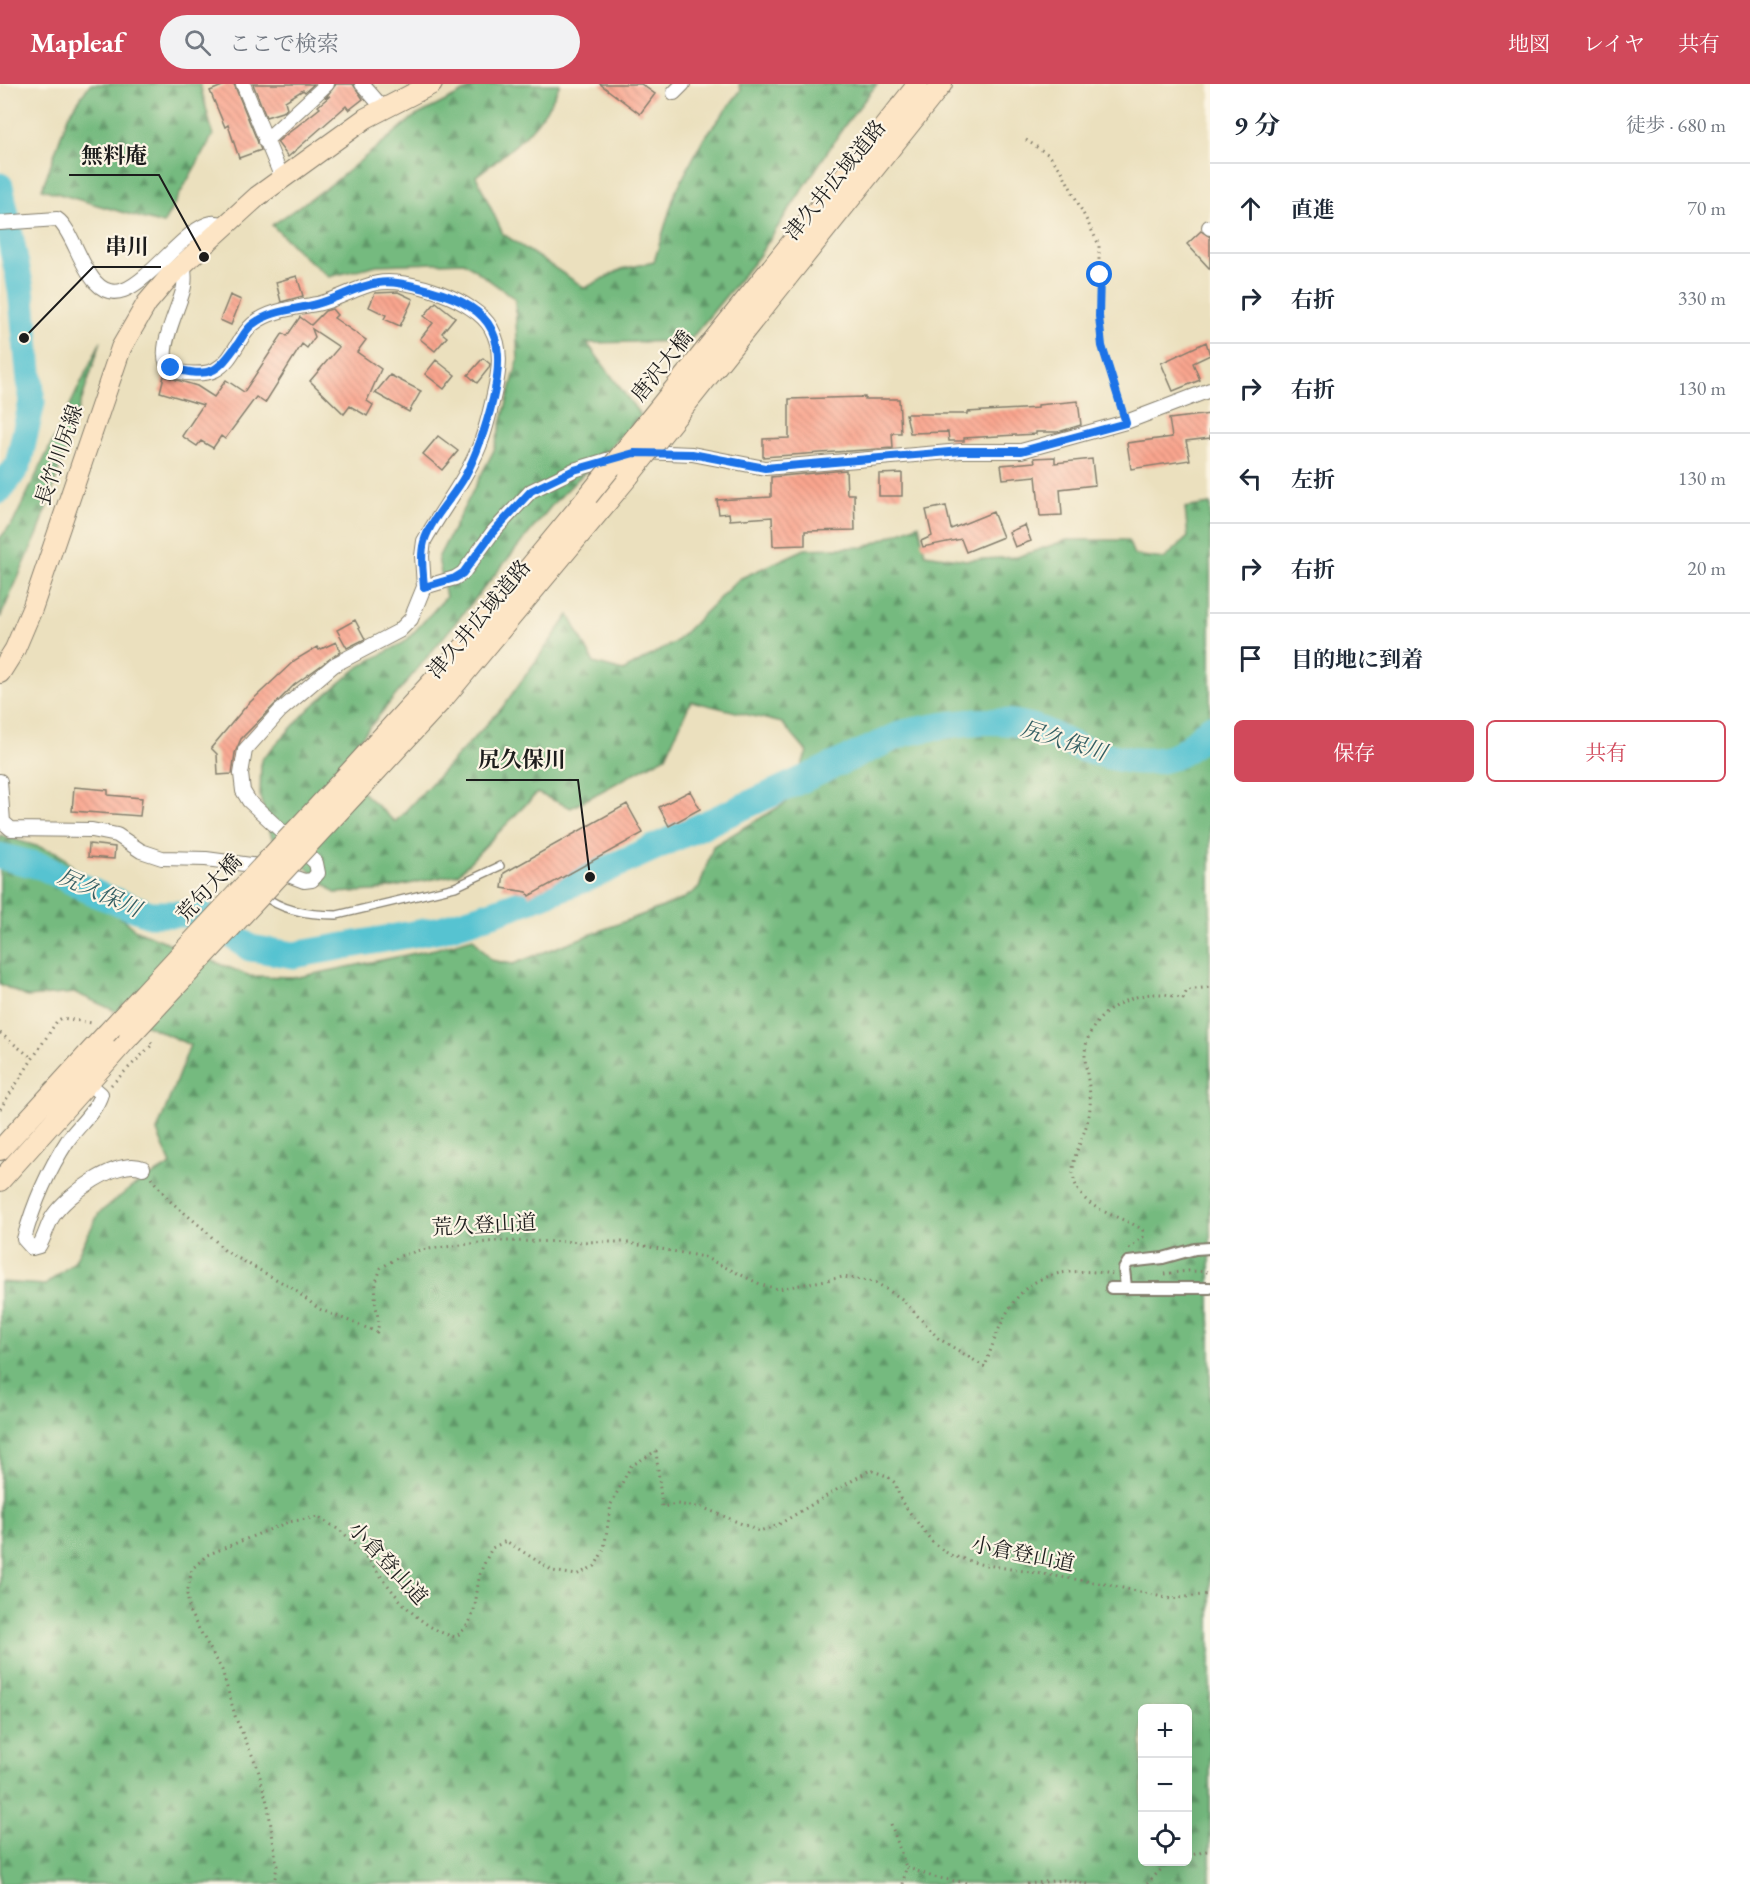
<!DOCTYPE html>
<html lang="ja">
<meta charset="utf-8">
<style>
body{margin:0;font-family:"EB Garamond","Noto Serif JP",serif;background:#f2f2f3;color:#1f2937}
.controls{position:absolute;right:18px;bottom:18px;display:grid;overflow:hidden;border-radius:9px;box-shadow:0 6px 24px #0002}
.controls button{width:54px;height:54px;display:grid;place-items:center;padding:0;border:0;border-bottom:2px solid #e0e1e3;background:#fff;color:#1f2937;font:30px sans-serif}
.stop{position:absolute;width:18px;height:18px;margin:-14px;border:4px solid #1a73e8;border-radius:50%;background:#fff}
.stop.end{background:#1a73e8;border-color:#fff;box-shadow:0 2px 6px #0008}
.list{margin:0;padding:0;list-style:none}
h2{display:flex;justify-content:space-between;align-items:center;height:78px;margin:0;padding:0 24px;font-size:26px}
h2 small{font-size:20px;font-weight:400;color:#747a83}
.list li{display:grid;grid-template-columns:39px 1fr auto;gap:18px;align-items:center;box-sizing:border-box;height:90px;padding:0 24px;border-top:2px solid #e0e1e3}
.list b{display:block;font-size:22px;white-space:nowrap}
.list em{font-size:20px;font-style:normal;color:#747a83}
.actions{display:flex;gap:12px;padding:18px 24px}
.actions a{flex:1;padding:14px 0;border:2px solid #d1495b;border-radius:9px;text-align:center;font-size:21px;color:#d1495b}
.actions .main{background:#d1495b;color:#fff}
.icon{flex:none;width:33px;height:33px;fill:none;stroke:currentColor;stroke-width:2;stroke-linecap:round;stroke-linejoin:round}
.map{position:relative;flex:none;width:1210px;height:1800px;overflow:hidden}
header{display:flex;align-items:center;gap:36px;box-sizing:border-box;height:84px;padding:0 30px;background:#d1495b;color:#fff}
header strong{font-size:28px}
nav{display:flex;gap:33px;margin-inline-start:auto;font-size:21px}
.search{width:420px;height:54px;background:#f2f2f3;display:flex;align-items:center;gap:15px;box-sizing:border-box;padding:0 21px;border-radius:33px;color:#747a83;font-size:22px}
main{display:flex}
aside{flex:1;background:#fff}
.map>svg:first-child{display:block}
.forest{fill:url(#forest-firs);stroke:#486b4e;stroke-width:1.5;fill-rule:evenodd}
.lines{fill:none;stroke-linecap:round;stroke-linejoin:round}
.river{stroke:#57c3d1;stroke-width:27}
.building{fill:url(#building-back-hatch)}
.service-casing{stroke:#847e6d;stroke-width:10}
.pedestrian-casing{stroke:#847e6d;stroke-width:14}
.minor-casing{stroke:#847e6d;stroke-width:16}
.secondary-casing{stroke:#847e6d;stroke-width:22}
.path{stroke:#847e6d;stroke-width:3;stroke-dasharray:1.5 4.5;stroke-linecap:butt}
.service{stroke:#fff;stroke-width:7}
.pedestrian{stroke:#fff;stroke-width:10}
.minor{stroke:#fff;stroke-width:14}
.secondary{stroke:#fde5c5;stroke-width:20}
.secondary-bridge-casing{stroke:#847e6d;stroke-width:22;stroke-linecap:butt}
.secondary-bridge{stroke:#fde5c5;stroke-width:20}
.route{stroke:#1a73e8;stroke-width:8}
.labels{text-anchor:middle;stroke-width:4.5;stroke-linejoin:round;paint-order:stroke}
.street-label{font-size:21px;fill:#1c1c1c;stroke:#fcf5e5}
.water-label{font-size:22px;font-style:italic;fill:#345f64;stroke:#fcf5e5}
.leader{fill:none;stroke:#1c1c1c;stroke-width:2}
.callout-dot{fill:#1c1c1c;stroke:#fcf5e5;stroke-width:2}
.callout-label{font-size:22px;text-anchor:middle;font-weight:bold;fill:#1c1c1c;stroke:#fcf5e5;stroke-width:4.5;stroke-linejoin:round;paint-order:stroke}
</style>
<header>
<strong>Mapleaf</strong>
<div class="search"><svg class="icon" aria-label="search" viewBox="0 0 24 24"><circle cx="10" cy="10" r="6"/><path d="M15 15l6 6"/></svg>ここで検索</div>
<nav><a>地図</a><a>レイヤ</a><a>共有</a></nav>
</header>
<main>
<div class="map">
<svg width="1210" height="1800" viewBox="0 0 1210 1800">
<defs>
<pattern id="forest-firs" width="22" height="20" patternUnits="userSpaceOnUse" patternTransform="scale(1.5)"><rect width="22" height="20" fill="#75ba7f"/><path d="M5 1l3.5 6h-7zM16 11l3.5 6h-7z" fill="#5f9667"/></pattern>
<pattern id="building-back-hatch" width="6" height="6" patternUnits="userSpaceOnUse" patternTransform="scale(1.5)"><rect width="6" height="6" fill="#f9a58e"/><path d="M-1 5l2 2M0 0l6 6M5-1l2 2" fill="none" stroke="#d58d7a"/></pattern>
</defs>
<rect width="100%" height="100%" fill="#fcf5e5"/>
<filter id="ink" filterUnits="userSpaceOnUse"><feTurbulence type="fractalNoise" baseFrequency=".0167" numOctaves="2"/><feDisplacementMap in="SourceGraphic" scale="12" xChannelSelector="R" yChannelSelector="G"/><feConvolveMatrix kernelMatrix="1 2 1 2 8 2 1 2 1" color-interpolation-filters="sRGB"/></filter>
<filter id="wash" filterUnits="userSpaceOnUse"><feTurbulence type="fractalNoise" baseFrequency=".008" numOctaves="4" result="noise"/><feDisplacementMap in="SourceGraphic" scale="24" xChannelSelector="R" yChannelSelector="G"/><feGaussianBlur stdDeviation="1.35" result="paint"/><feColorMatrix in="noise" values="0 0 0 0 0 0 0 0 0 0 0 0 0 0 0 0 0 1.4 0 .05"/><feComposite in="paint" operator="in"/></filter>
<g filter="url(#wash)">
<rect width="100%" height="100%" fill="#ebe0be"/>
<path class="forest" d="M90,0H200L213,51L163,140L42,105L68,32Z
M479,0H560C541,44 513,64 476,92L503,150L585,204L622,185L654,178L675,109L702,57L741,6L739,0H877L845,41L758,173L689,257L587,259L641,332L553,420L336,684L395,738L502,624L569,531L594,579L623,587L675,558L739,495L805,465L865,463L919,440L925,470L966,476L1017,473L1067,456H1128L1134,471L1164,475L1188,453L1185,424L1210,420V1800H0V1198L45,1201L74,1178L99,1129L132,1103L171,1081L157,1047L190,961L76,909L27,913L0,900V751L59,769L134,845L250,892L299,893L435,865L473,854L491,876L513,880L681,816L699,804L713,762L786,719L807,668L782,639L691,617L666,672L571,724L537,709L458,790L374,807L335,809L272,754L260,713L261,676L310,624L360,582L405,558L446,513L438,474L494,366L518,277L515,215L464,178L377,181L329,193L301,170L272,141L333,99L414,33ZM1142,1624H1188V1778H1142Z
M101,257L39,447L0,534V454L14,437Z"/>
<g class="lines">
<path class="river" d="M0,102L21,205L32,318L18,381L0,406
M0,772L43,783L99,811L150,830H202L250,864L294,871L441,845L496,828L590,793L904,649C942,641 990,632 1028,642C1047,646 1065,659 1083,665C1112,674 1149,684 1178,671C1190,665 1200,653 1210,644"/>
</g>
<g id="blocks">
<path class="building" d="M227,0H234L261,66L239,74L228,41L225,43L210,7Z
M253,0H314L305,8L303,6L285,17L287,24L285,27L266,33Z
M336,0H353L363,15L349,26L346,22L288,73L277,58L320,24L318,22L330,12L326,13Z
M600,0H641L655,10L640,30Z
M1201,147L1210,153V185L1187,160Z
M297,192L303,212L281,218L276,198Z
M398,208L413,215L400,242L384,235L386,231L369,223L375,209Z
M230,211L241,216L231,241L220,236Z
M436,218L455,233L442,249L447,253L435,267L420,255L433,239L424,232Z
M332,225L337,231L334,234L366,256L357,268L381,285L367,317L373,321L367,332L350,322L344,330L310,297L339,263L312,245L315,253L307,264L302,260L265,319L256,313L225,355L221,352L213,364L201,357L197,362L182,352L203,321L160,308L164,292L197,302L214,313L226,296L244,308L283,249L287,252L300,233L311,241L325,227Z
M1206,258L1210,271L1193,279L1200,296L1173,307L1161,279Z
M483,274L490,280L489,284L477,299L468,291Z
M436,276L455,291L444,305L425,290Z
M390,291L421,307L409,328L375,309Z
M865,313V315H899L901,349H892L893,364L763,373V355L789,354V315Z
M1078,317L1081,341L1058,348H1036V350L964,354V357H949L948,348L910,349L906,330H967V328L1038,324V321Z
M1210,330V354L1186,357L1190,376L1131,385L1127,359L1172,353L1169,335Z
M438,352L458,367L442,386L423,370Z
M1055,373V379L1092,375L1095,401L1060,405L1062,431L1040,432L1036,392L1003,395L1001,381L1035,378L1034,374Z
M846,386L847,410H854L855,446L805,447V461L773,462L772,433L730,436L729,429L719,430L717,416L771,413V393Z
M902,389V412H879V390Z
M946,422L951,445L993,428L1003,453L966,468L961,455L923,463L921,457L932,452L926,426Z
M1025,441L1031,457L1015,463L1009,448Z
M355,536L365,555L347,564L337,546Z
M336,558L341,567L294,601L241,655L235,669L232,690L218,691L217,670L211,664L247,621L295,576L317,563L319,566Z
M74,703L108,706V711L142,714L140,732L72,727Z
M690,707L700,725L669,742L659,723Z
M627,720L643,749L529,812L527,808L502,804L504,789Z
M89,760L115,763L114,775L88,773Z"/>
</g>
</g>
<g filter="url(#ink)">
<use href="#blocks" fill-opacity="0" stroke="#847e6d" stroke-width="1.5"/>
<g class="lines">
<g class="service-casing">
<path id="service" d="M263,811C283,828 312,831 337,831L455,803L500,782"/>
</g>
<g class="pedestrian-casing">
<path id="pedestrian" d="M1126,1203L1124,1185L1128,1178L1163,1174L1195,1165L1210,1164
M1111,1204H1210"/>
</g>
<g class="minor-casing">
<path id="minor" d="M243,0L282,94
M362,0L383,24
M674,9L683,0
M265,57L327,0
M0,139L57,135C78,149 86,220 124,206C152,195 187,143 212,139C215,138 222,140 226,141
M1209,143L1210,144
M183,180C185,188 185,195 184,202C182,219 152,272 171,284C181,291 205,291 215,286C233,277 238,253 253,240C271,225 299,224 321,219C341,214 357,203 377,199C408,193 476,216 491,244C503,265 499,288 494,310C490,328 486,346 479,363C465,397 442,425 424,457L422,472L424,503L455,494L463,489L493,448L531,407L574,386L620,372
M642,368L692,370L765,384L961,367H1021L1126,338L1210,306
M0,697L3,738L11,745L92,746L117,751L141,767L162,774L206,775L267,783L304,797L312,796L318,789L316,779L249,717L243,707L241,690L245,666L280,627L334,581L399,547L411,535L424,503
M87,998L101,1010C96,1027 79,1041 68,1056C49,1085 33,1122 24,1155L32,1164L39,1162C45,1153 47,1141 53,1132C67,1111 118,1073 143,1084"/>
</g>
<g class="secondary-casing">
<path id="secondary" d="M772,183L918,0
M787,194L942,0
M0,589L15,565L32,525L121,264L147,219L170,192L258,112L366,34L432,0
M347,691L463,564L588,412
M360,705L444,614L629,392
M0,1066L106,950
M0,1097L129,953"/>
</g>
<path class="path" d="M1026,56L1049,71L1062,87L1099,161V232L1102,262L1122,325
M0,949L32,974
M111,1001L153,960L149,957
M0,1025L57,937L62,934L92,939
M151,1094L170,1117L205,1146L225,1167L292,1204L319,1225L377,1248L379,1239L375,1217L376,1198L381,1184L400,1172L420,1166L495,1157L623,1158L704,1173L762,1201L778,1205L843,1193L875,1198L902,1215L938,1254L985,1283C1009,1209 1029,1178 1113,1190
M1129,1165L1143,1153V1146C1124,1133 1094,1129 1080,1109C1062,1082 1084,1059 1089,1031C1093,1011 1086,992 1085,973C1084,934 1126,908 1161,910C1168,910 1176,913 1183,915L1187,906L1210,903
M1164,1190L1188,1187L1210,1188
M891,1740L906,1783
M1188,1772L1210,1766
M274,1800L277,1782L268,1722L257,1682L236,1635L222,1586L190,1529L187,1510L192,1485L207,1471L288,1438L318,1433C326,1438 335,1443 342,1448C382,1482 401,1539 455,1553C479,1537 474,1515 480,1490C483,1481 488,1472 492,1464L506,1457L553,1487L576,1491L595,1482L604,1465L611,1420L631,1382L656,1367L662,1423L677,1420L704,1424L759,1447L776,1442L870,1386L887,1392L895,1399L901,1417L933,1459L950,1471L980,1480L1105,1500L1171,1515L1210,1510
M903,1800L906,1783L933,1793L973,1800
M1027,1800L1063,1796L1088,1800
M1147,1800L1165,1781L1174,1778"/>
<use href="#service" class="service"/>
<use href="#pedestrian" class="pedestrian"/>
<use href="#minor" class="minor"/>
<use href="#secondary" class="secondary"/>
<g class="secondary-bridge-casing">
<path id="secondary-bridge" d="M629,392L787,194
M588,412L772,183
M106,950L347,691
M129,953L360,705"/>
</g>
<use href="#secondary-bridge" class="secondary-bridge"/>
</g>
</g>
<g class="lines" filter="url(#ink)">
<path class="route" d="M171,284C211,294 216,290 239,258C243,252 247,244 253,240C274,224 303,226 326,217C344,211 359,202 378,199C390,197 406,200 418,203C488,220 509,245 493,315C486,343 478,368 465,392C453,414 431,434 424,458C420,472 423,489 424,503L455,494L463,489L493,448L531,407L574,386L634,369L692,370L765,384L961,367H1022L1126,339L1102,262L1099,232L1100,191"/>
</g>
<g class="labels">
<g class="street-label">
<text transform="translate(835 96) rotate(-51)" y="7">津久井広域道路</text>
<text transform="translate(662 282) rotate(-51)" y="7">唐沢大橋</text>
<text transform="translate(59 371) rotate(-71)" y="7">長竹川尻線</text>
<text transform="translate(479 535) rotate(-50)" y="7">津久井広域道路</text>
<text transform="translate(209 804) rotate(-47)" y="7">荒句大橋</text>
<text transform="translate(484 1141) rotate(-3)" y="7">荒久登山道</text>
<text transform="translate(1023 1470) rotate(11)" y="7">小倉登山道</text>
<text transform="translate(388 1479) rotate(47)" y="7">小倉登山道</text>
</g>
<g class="water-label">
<text transform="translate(1064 656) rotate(17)" y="8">尻久保川</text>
<text transform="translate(100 808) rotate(24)" y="8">尻久保川</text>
</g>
</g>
<path class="leader" d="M204 173L159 91H69M24 254L93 183H161M590 793L578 696H466"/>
<g class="callout-dot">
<circle cx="204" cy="173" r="6"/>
<circle cx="24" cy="254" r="6"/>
<circle cx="590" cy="793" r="6"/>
</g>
<g class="callout-label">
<text x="114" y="79">無料庵</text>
<text x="127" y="170">串川</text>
<text x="522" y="683">尻久保川</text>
</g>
</svg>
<div class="controls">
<button>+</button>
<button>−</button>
<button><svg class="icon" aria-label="locate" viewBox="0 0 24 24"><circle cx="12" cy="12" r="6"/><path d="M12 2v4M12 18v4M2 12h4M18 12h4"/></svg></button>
</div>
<div class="stop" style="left:1100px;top:191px"></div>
<div class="stop end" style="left:171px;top:284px"></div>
</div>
<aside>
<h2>9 分<small>徒歩 · 680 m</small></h2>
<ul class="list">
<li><svg class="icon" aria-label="ahead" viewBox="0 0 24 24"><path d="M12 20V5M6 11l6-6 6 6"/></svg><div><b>直進</b></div><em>70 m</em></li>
<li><svg class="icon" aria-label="right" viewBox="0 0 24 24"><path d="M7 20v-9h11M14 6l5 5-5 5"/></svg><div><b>右折</b></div><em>330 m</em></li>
<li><svg class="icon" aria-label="right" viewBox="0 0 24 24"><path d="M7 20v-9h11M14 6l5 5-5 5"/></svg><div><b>右折</b></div><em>130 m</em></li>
<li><svg class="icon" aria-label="left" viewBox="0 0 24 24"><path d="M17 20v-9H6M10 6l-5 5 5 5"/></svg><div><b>左折</b></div><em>130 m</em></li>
<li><svg class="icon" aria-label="right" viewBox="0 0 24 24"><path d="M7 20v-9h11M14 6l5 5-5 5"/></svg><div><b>右折</b></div><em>20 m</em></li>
<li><svg class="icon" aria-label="arrive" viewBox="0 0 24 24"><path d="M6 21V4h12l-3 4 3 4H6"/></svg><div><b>目的地に到着</b></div></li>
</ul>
<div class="actions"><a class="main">保存</a><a>共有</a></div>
</aside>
</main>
